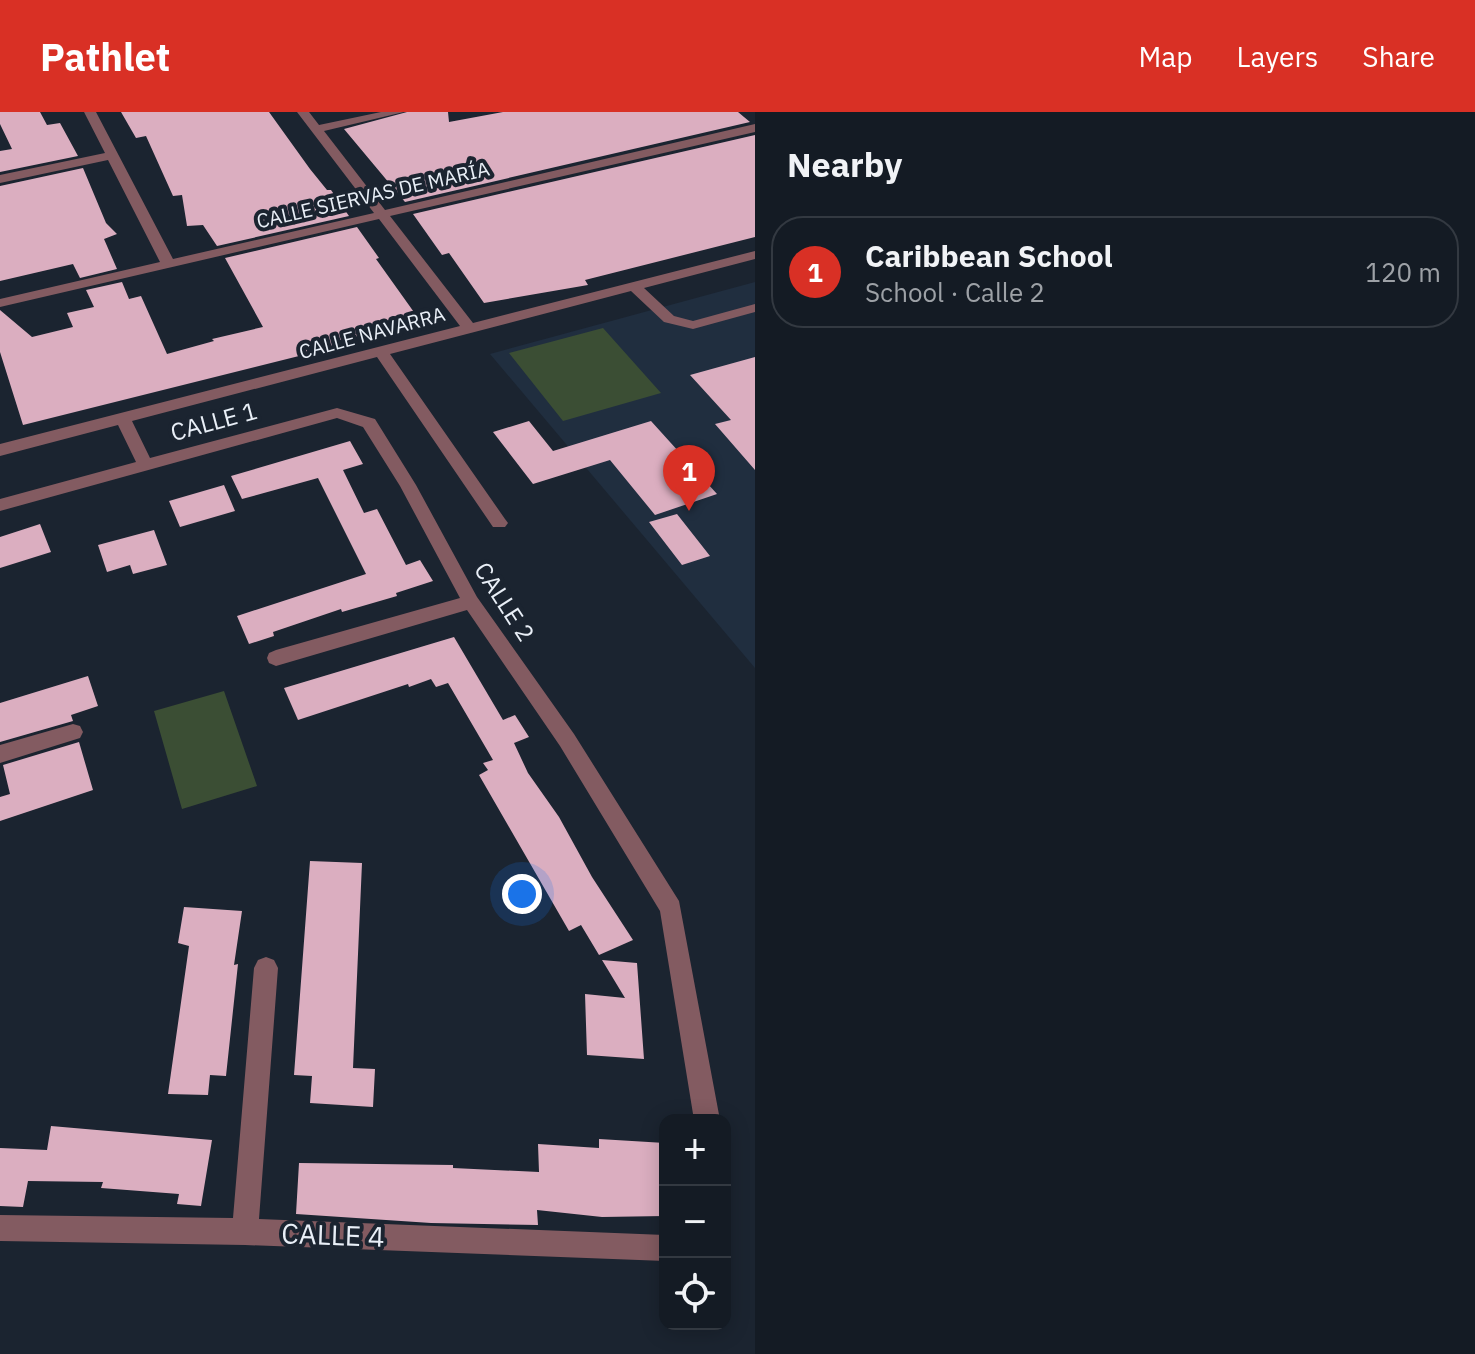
<!DOCTYPE html>
<meta charset="utf-8">
<style>
body{margin:0;font-family:"IBM Plex Sans",sans-serif;background:#212831;color:#f1f3f6}
.controls{position:absolute;right:24px;bottom:24px;display:grid;overflow:hidden;border-radius:16px;box-shadow:0 4px 20px #0003}
.controls button{width:72px;height:72px;display:grid;place-items:center;padding:0;border:0;border-bottom:2px solid #333941;background:#141b24;color:#f1f3f6;font:40px sans-serif}
.you{position:absolute;left:522px;top:782px;width:28px;height:28px;margin:-20px;border:6px solid #fff;border-radius:50%;background:#1a73e8;box-shadow:0 0 0 12px #1a73e833}
.badge{display:grid;place-items:center;width:52px;height:52px;border-radius:50%;background:#d93025;color:#fff;font-size:26px;font-weight:700}
.pin{position:absolute;translate:-50% -66px;filter:drop-shadow(0 2px 4px #0008)}
.pin::after{content:'';position:absolute;top:42px;width:28px;height:24px;background:inherit;clip-path:polygon(0 0,100% 0,50% 100%)}
.list{margin:0;padding:0;list-style:none}
h2{display:flex;justify-content:space-between;align-items:center;height:104px;margin:0;padding:0 32px;font-size:34px}
h2 small{font-size:26px;font-weight:400;color:#9da1a6}
.list li{display:grid;grid-template-columns:52px 1fr auto;gap:24px;align-items:center;box-sizing:border-box;height:112px;margin:0 16px 16px;padding:0 16px;border:2px solid #333941;border-radius:32px}
.list b{display:block;font-size:30px;white-space:nowrap}
.list p{margin:0;font-size:26px;white-space:nowrap;color:#9da1a6}
.list em{font-size:26px;font-style:normal;color:#9da1a6}
.icon{flex:none;width:44px;height:44px;fill:none;stroke:currentColor;stroke-width:2;stroke-linecap:round;stroke-linejoin:round}
.map{position:relative;flex:none;width:755px;height:1242px;overflow:hidden}
header{display:flex;align-items:center;gap:48px;box-sizing:border-box;height:112px;padding:0 40px;background:#d93025;color:#fff}
header strong{font-size:38px}
nav{display:flex;gap:44px;margin-inline-start:auto;font-size:28px}
main{display:flex}
aside{flex:1;background:#141b24}
.map>svg:first-child{display:block}
.built{fill:#202e3f}
.green{fill:#3b4e34}
.building{fill:#dbaec0}
.lines{fill:none;stroke-linecap:round;stroke-linejoin:round}
.minor{fill:#835b61;fill-rule:evenodd}
.labels{text-anchor:middle;stroke-width:8;stroke-linejoin:round;paint-order:stroke}
.far-street-label{font-size:20px;fill:#e9eff7;stroke:#1b2430}
.street-label{font-size:24px;fill:#e9eff7;stroke:#1b2430}
.near-street-label{font-size:28px;fill:#e9eff7;stroke:#1b2430}
</style>
<header>
<strong>Pathlet</strong>
<nav><a>Map</a><a>Layers</a><a>Share</a></nav>
</header>
<main>
<div class="map">
<svg width="755" height="1242" viewBox="0 0 755 1242">
<rect width="100%" height="100%" fill="#1b2430"/>
<path class="built" d="M755,170V556L490,242Z"/>
<path class="green" d="M603,216L661,281L563,309L509,241Z
M224,579L257,674L182,697L154,599Z"/>
<path class="building" d="M0,0H40L47,13L60,11L78,44L0,60V39L12,37L0,12Z
M121,0H269L310,57L327,78H331L349,104L217,134L203,113L187,114L182,83L173,84L146,24L136,26Z
M407,0H448L449,10L503,0H738L750,10L405,90L344,17Z
M755,23V125L585,168L588,173L484,191L449,141L442,143L413,102Z
M83,56L106,111L117,122L104,127L117,157L80,166L73,152L0,169V74Z
M357,115L379,146L376,147L421,210L336,229L339,234L23,313L0,240V198L32,225L73,215L67,201L94,195L86,178L122,170L129,187L141,184L167,242L214,229L212,227L263,215L225,146Z
M755,245V358L715,312L731,308L690,263Z
M529,309L553,339L651,309L717,382L655,403L610,348L533,372L493,320Z
M350,329L363,352L343,358L364,401L377,397L406,453L420,448L433,469L396,481L397,484L342,500L341,497L273,520L274,524L249,532L237,504L366,462L318,366L242,387L231,364Z
M224,373L235,399L180,415L169,389Z
M677,402L710,444L682,453L649,410Z
M40,412L51,440L0,456V425Z
M154,418L167,453L133,462L130,453L107,460L98,433Z
M454,525L503,608L515,603L529,625L514,631L528,661L559,705L592,765L633,828L599,843L581,813L569,819L479,663L488,658L483,651L493,648L448,571L436,575L431,567L409,575L408,572L298,608L284,576Z
M88,564L98,594L71,603L73,609L0,630V591Z
M79,630L93,678L0,709V685L10,682L3,653Z
M310,749L362,751L353,956L375,957L373,995L310,991L312,964L294,963Z
M184,795L242,799L234,853L238,852L226,964L210,963L208,983L168,982L189,834L178,831Z
M602,848L637,851L644,947L587,943L585,882L625,886Z
M51,1014L212,1028L201,1094L177,1092L179,1082L101,1076L103,1070L28,1069L23,1095L0,1094V1036L47,1038Z
M599,1027L665,1031V1104L602,1105L537,1098L538,1113L431,1111L296,1102L299,1051L453,1053V1056L539,1060L538,1032L599,1036Z"/>
<g class="lines">
<path class="minor" d="M84,0H96L173,147L374,101L297,0H309L319,13L381,0H404L324,19L385,98L755,12V20L390,104L473,211L755,139V147L644,176L674,204L693,209L755,192V200L693,217L664,210L631,179L390,242L505,407L508,411L505,415H493L377,245L132,309L150,346L337,296L375,307L416,373L477,485L574,622L679,789L720,1008H694L660,799L560,634L467,498L276,554L269,551L267,546L269,541L276,538L460,486L400,374L363,315L337,306L0,399V387L136,350L118,313L0,344V332L460,214L379,107L0,195V187L160,150L108,48L0,71V63L105,41Z
M73,612L80,614L83,620L80,626L0,651V633Z
M266,845L274,848L278,856L259,1107L665,1123V1149L245,1133L0,1129V1103L233,1106L254,856L258,848Z"/>
</g>
<g class="labels">
<g class="far-street-label">
<text transform="translate(373 83) rotate(-13)" y="7">CALLE SIERVAS DE MARÍA</text>
<text transform="translate(372 221) rotate(-15)" y="7">CALLE NAVARRA</text>
</g>
<g class="street-label">
<text transform="translate(214 310) rotate(-15)" y="8">CALLE 1</text>
<text transform="translate(504 490) rotate(57)" y="8">CALLE 2</text>
</g>
<g class="near-street-label">
<text transform="translate(333 1123) rotate(2)" y="10">CALLE 4</text>
</g>
</g>
</svg>
<div class="controls">
<button>+</button>
<button>−</button>
<button><svg class="icon" aria-label="locate" viewBox="0 0 24 24"><circle cx="12" cy="12" r="6"/><path d="M12 2v4M12 18v4M2 12h4M18 12h4"/></svg></button>
</div>
<div class="you"></div>
<div class="pin badge" style="left:689px;top:399px">1</div>
</div>
<aside>
<h2>Nearby<small></small></h2>
<ul class="list">
<li><span class="badge">1</span><div><b>Caribbean School</b><p>School · Calle 2</p></div><em>120 m</em></li>
</ul>
</aside>
</main>
